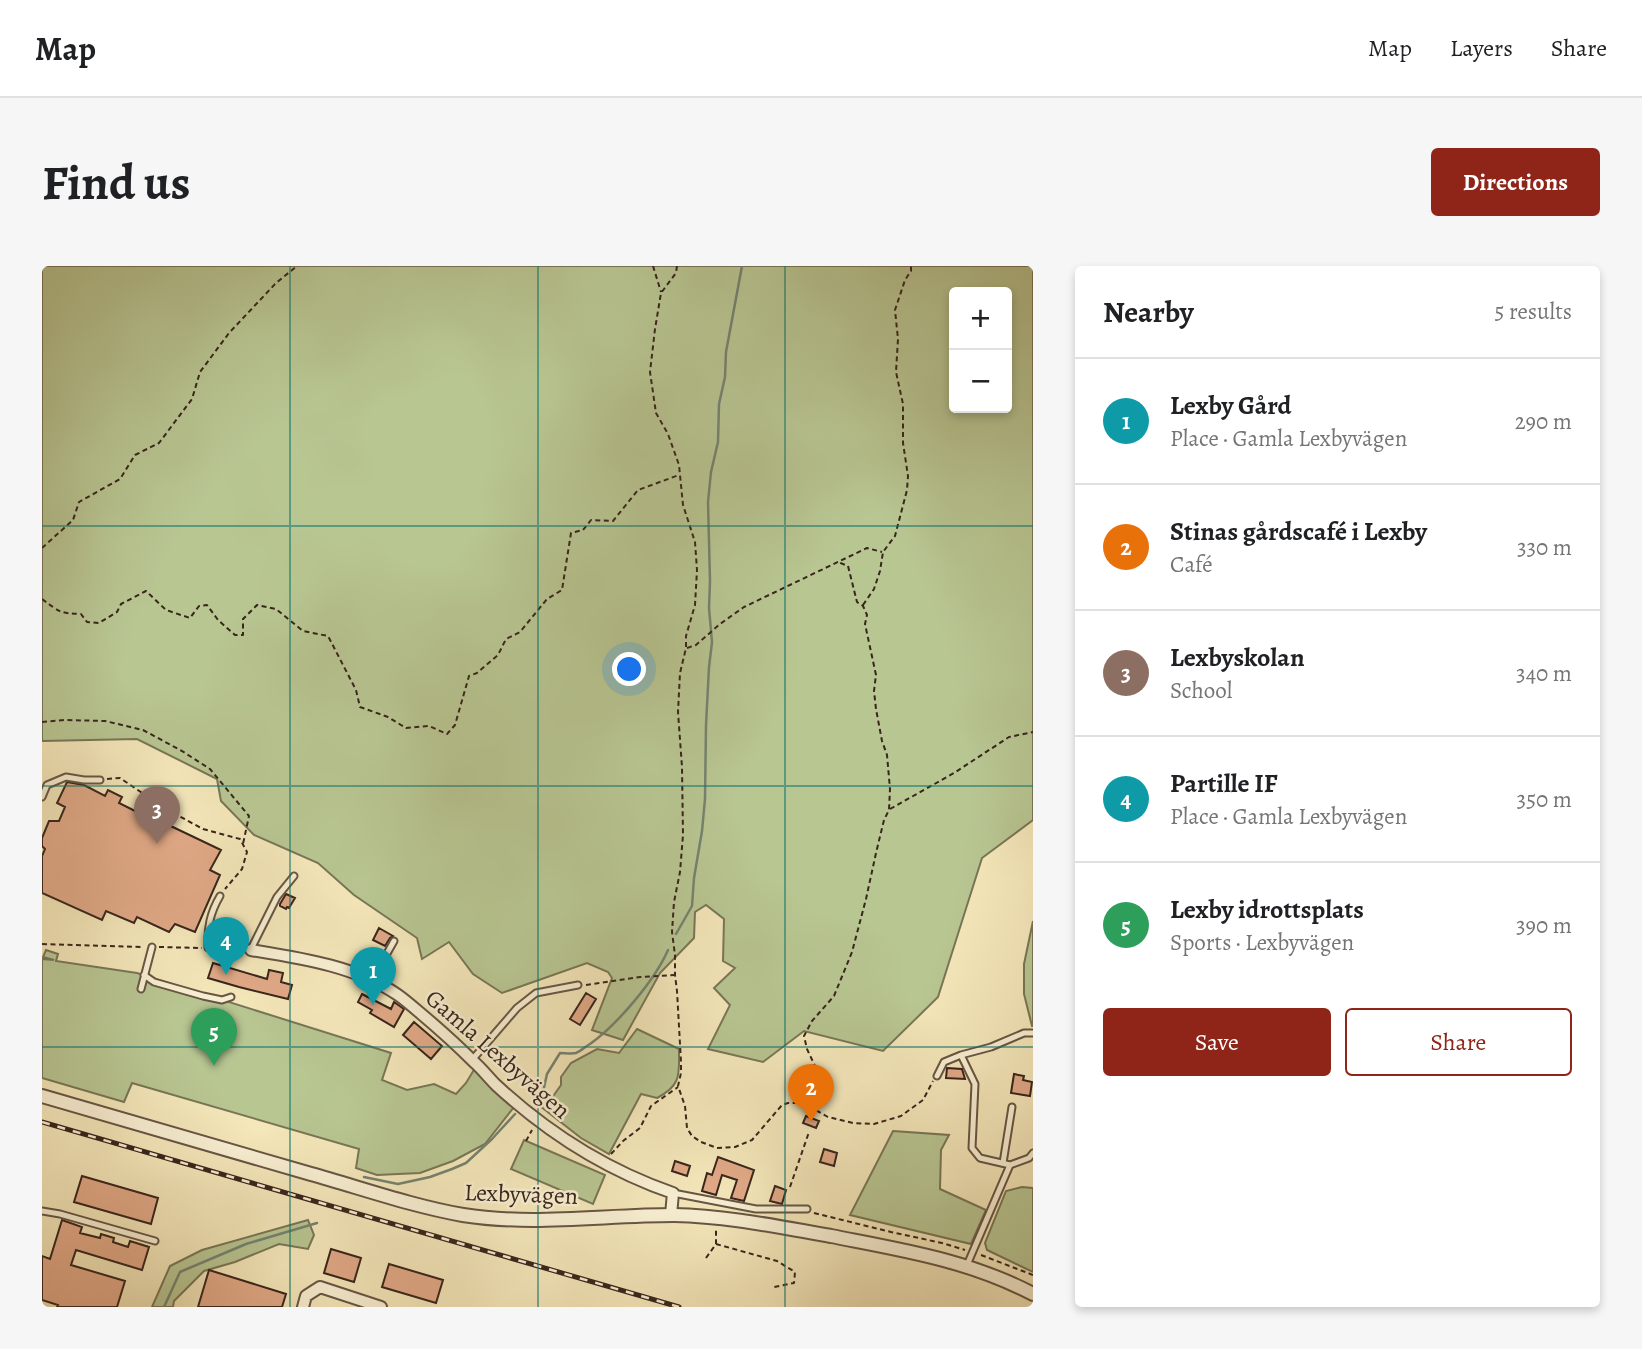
<!DOCTYPE html>
<meta charset="utf-8">
<style>
body{margin:0;font-family:Alegreya,serif;background:#f6f6f6;color:#202124}
.controls{position:absolute;right:21px;top:21px;display:grid;overflow:hidden;border-radius:7px;box-shadow:0 4px 10px #0003}
.controls button{width:63px;height:63px;display:grid;place-items:center;padding:0;border:0;border-bottom:2px solid #e0e0e0;background:#fff;color:#202124;font:35px sans-serif}
.you{position:absolute;left:588px;top:404px;width:24px;height:24px;margin:-18px;border:5px solid #fff;border-radius:50%;background:#1a73e8;box-shadow:0 0 0 10px #1a73e833}
.badge{display:grid;place-items:center;width:46px;height:46px;border-radius:50%;background:#8f2418;color:#fff;font-size:23px;font-weight:700}
.pin{position:absolute;translate:-50% -58px;filter:drop-shadow(0 2px 4px #0008)}
.pin::after{content:'';position:absolute;top:37px;width:24px;height:21px;background:inherit;clip-path:polygon(0 0,100% 0,50% 100%)}
.list{margin:0;padding:0;list-style:none}
h2{display:flex;justify-content:space-between;align-items:center;height:91px;margin:0;padding:0 28px;font-size:30px}
h2 small{font-size:23px;font-weight:400;color:#757577}
.list li{display:grid;grid-template-columns:46px 1fr auto;gap:21px;align-items:center;box-sizing:border-box;height:126px;padding:0 28px;border-top:2px solid #e0e0e0}
.list b{display:block;font-size:26px;white-space:nowrap}
.list p{margin:0;font-size:23px;white-space:nowrap;color:#757577}
.list em{font-size:23px;font-style:normal;color:#757577}
.actions{display:flex;gap:14px;padding:21px 28px}
.actions a{flex:1;padding:16px 0;border:2px solid #8f2418;border-radius:7px;text-align:center;font-size:24px;color:#8f2418}
.actions .main{background:#8f2418;color:#fff}
.map{position:relative;flex:none;width:991px;height:1041px;overflow:hidden;border-radius:7px}
header{display:flex;align-items:center;gap:42px;box-sizing:border-box;height:98px;padding:0 35px;background:#fff;border-bottom:2px solid #e0e0e0}
header strong{font-size:33px}
nav{display:flex;gap:38px;margin-inline-start:auto;font-size:24px}
.intro{display:flex;align-items:center;justify-content:space-between;box-sizing:border-box;height:168px;padding:0 42px}
h1{margin:0;font-size:49px}
.button{padding:18px 32px;border-radius:7px;background:#8f2418;color:#fff;font-size:24px;font-weight:700}
main{display:flex;gap:42px;padding:0 42px}
aside{flex:1;background:#fff;border-radius:7px;box-shadow:0 4px 10px #0003}
.map>svg:first-child{display:block}
.green{fill:#b8c692;stroke:#787657;stroke-width:2;fill-rule:evenodd}
.lines{fill:none;stroke-linecap:round;stroke-linejoin:round}
.stream{stroke:#758371;stroke-width:2.5}
.building{fill:#e1a987;stroke:#38251c;stroke-width:2}
.service-casing{stroke:#675644;stroke-width:9}
.minor-casing{stroke:#675644;stroke-width:14}
.tertiary-casing{stroke:#675644;stroke-width:16}
.path{stroke:#38251c;stroke-width:2;stroke-dasharray:5 3.5;stroke-linecap:butt}
.service{stroke:#f8efd2;stroke-width:5}
.minor{stroke:#f8efd2;stroke-width:10}
.tertiary{stroke:#f8efd2;stroke-width:12}
.rail-casing{stroke:#38251c;stroke-width:5}
.rail{stroke:#f8efd2;stroke-width:2.5;stroke-dasharray:8;stroke-linecap:butt}
.grid{fill:none;stroke:#0f766e;stroke-width:2;stroke-opacity:0.55}
.labels{text-anchor:middle;stroke-width:5;stroke-linejoin:round;paint-order:stroke}
.street-label{font-size:24px;fill:#38251c;stroke:#f8efd2}
</style>
<header>
<strong>Map</strong>
<nav><a>Map</a><a>Layers</a><a>Share</a></nav>
</header>
<div class="intro"><h1>Find us</h1><a class="button">Directions</a></div>
<main>
<div class="map">
<svg width="991" height="1041" viewBox="0 0 991 1041">
<rect width="100%" height="100%" fill="#f4e7ba"/>
<filter id="stains"><feTurbulence type="fractalNoise" baseFrequency=".00286" numOctaves="4"/><feColorMatrix values="0 0 0 0 .2 0 0 0 0 .09 0 0 0 0 .02 0 0 0 .5 -.17"/></filter>
<radialGradient id="worn" r=".72"><stop offset=".6" stop-color="#630" stop-opacity="0"/><stop offset="1" stop-color="#630" stop-opacity=".3"/></radialGradient>
<path class="green" d="M0,0H991V554L940,592L896,731L841,785L762,765L721,796L666,783L688,739L672,722L693,702L681,695L682,653L664,639L653,646L652,672L618,707L581,774L550,764L570,712L566,706L545,697L460,727L431,708L407,676L380,693L375,672L312,629L276,597L212,569L179,535L175,513L95,473L0,475ZM912,26H965V142H912Z
M991,655V760H990L982,728V698Z
M4,684L16,688L14,695L95,707L349,787L340,814L365,824L392,818L414,828L424,817L433,802L472,841L443,878L411,895L378,907L335,909L314,902L317,883L90,817L82,836L0,812V693L12,694L1,691Z
M595,763L637,783C637,808 640,819 615,832L599,828L567,888L539,872L498,840L507,836L519,819V811L529,797L555,783L577,787Z
M851,865L907,869L899,884L898,923L944,944L929,978L808,949Z
M482,874L563,909L551,938L469,903Z
M980,921L991,922V1006L945,984L943,977L964,925Z
M266,954L272,969L266,983L237,978L193,996L162,1005L132,1035L131,1041H110L128,1000L160,984Z"/>
<g class="lines">
<path class="stream" d="M634,668L650,640L652,612L660,565L663,533L664,459L667,401L670,376L667,342L668,315L666,236L669,206L676,176L677,138L683,111L684,86L700,0
M493,836L501,826L505,808L518,787C523,787 529,788 534,787C539,785 544,780 548,778C575,759 613,714 626,684
M322,911L356,918L388,911L410,903L424,897L450,873L473,848
M122,1041L138,1006L204,978L275,957"/>
</g>
<path class="building" d="M25,516L42,519L63,530L66,524L80,531L77,537L95,546L100,540L117,548L114,553L179,584L168,604L178,609L153,666L133,658L127,666L95,651L92,657L64,645L60,654L0,627V590L3,583L0,580V572L7,555H17L23,541L15,537Z
M244,628L253,632L247,642L245,641L244,643L238,640V638Z
M337,662L351,670L348,672L343,680L331,674Z
M171,697L225,713L227,704L241,707L239,716L250,719L246,733L197,721L166,712Z
M544,727L554,733L538,759L528,753Z
M320,728L349,743L352,736L362,743L352,761L328,747L330,744L316,736Z
M372,756L400,780L389,793L361,769Z
M905,802L920,803L923,813L904,812Z
M972,808L982,810L981,814L990,816L988,830L969,827Z
M764,850L777,855L774,862L761,857Z
M782,883L795,887L792,900L778,896Z
M676,891L712,904L702,935L689,932L695,914L680,909L674,929L660,925L665,907L670,909Z
M633,895L648,900L645,910L630,905Z
M40,910L116,932L109,958L32,936Z
M733,920L744,924L740,938L728,935Z
M20,954L40,961L38,967L58,972L59,968L72,972L71,976L86,981L88,975L107,981L100,1004L34,984L29,999L83,1015L75,1041H15L16,1039L0,1034V990L8,993Z
M289,983L319,992L312,1016L282,1007Z
M347,998L401,1014L394,1037L340,1021Z
M167,1004L244,1028L240,1041H156Z"/>
<g class="lines">
<g class="service-casing">
<path id="service" d="M0,531L5,519L24,511L42,514H58
M166,682C165,662 168,647 178,630
M209,683L235,631L252,610
M102,709L112,716L161,730L180,734L189,731
M330,714L352,675
M99,723L110,681
M919,789L933,818L930,882L938,892L968,899
M430,794L475,742L494,727L536,719
M895,810L902,796L919,789L949,781L982,767H991
M961,897L970,841
M631,927L714,943H765
M0,945L18,948L113,975
M925,999L968,899L987,892L991,887"/>
</g>
<g class="minor-casing">
<path id="minor" d="M209,684C258,692 314,700 356,729C363,734 370,740 377,746C396,762 414,778 432,796C440,803 447,812 454,819C506,867 564,904 631,927L629,949
M261,1041L264,1030L278,1021L339,1041"/>
</g>
<g class="tertiary-casing">
<path id="tertiary" d="M0,830C89,856 179,882 269,908C319,922 370,940 421,949C491,960 562,949 632,949C685,950 737,961 789,970C860,984 926,994 991,1028"/>
</g>
<path class="path" d="M611,0L619,26
M635,0L634,7L619,27L613,63L608,106L614,147L626,168L637,199L641,239L653,276L655,304L653,339L644,370V382L638,407L636,446L640,501L641,569L638,606L632,636L630,666L633,689V709L635,725L639,796V807L636,820L643,840L645,862L650,870L659,876L675,882L693,881L710,874L740,839L746,837H761L786,851L811,857L832,858L859,850L881,834L891,815
M0,282L31,254L37,236L78,213L93,189L117,177L150,133L158,106L187,67L234,17L255,0
M0,333C18,346 16,347 39,348L45,356L57,357L75,346L79,338L104,325L124,344L148,352L157,340L165,339L176,354L193,369H201V353L215,339L234,343L261,365L286,370L314,424L318,441L346,451L364,462L387,460L405,468L413,459L427,410L435,407L456,389L464,373L478,366L505,333L520,324L529,267L541,264L549,254L571,255L596,224L637,209
M821,339L832,323L838,305L841,286L853,270L865,224L866,210L861,177V138L854,106L856,73L853,44L863,14L869,5V0
M645,382L654,379L678,358L702,341L825,282L840,286
M0,456L23,454L63,455L101,464L140,485L168,503L207,550L201,578
M65,513L78,512L124,543L161,563L198,573L205,586L200,603L183,623
M848,543L912,507L967,471L991,466
M0,678L100,681
M117,681L160,682
M173,682L198,683
M544,719L598,711L632,709
M768,841L780,815L765,783L762,770L770,755L792,730L810,686L824,633L834,587L842,554L847,544L848,523L845,489L840,475L834,443L832,425L834,409L823,358L825,349L821,340L815,336L806,300L796,296
M484,875L490,864
M569,888L581,875L598,862L609,840L636,821
M748,921L767,866
M772,947L849,966L900,977L923,984
M674,978L735,995L753,1006L752,1017L732,1021
M939,989L991,1009
M664,992L674,978V964"/>
<use href="#service" class="service"/>
<use href="#minor" class="minor"/>
<use href="#tertiary" class="tertiary"/>
<g class="rail-casing">
<path id="rail" d="M0,856L637,1041"/>
</g>
<use href="#rail" class="rail"/>
</g>
<path class="grid" d="M248,0V1041M496,0V1041M743,0V1041M0,260H991M0,520H991M0,781H991"/>
<g class="labels">
<g class="street-label">
<text transform="translate(456 788) rotate(41)" y="8">Gamla Lexbyvägen</text>
<text transform="translate(479 928) rotate(2)" y="8">Lexbyvägen</text>
</g>
</g>
<rect width="100%" height="100%" filter="url(#stains)"/>
<rect width="100%" height="100%" fill="url(#worn)"/>
</svg>
<div class="controls">
<button>+</button>
<button>−</button>
</div>
<div class="you"></div>
<div class="pin badge" style="left:331px;top:739px;background:#0f9aa8">1</div>
<div class="pin badge" style="left:769px;top:856px;background:#e8710a">2</div>
<div class="pin badge" style="left:115px;top:578px;background:#8d6e63">3</div>
<div class="pin badge" style="left:184px;top:709px;background:#0f9aa8">4</div>
<div class="pin badge" style="left:172px;top:800px;background:#2e9e5b">5</div>
</div>
<aside>
<h2>Nearby<small>5 results</small></h2>
<ul class="list">
<li><span class="badge" style="background:#0f9aa8">1</span><div><b>Lexby Gård</b><p>Place · Gamla Lexbyvägen</p></div><em>290 m</em></li>
<li><span class="badge" style="background:#e8710a">2</span><div><b>Stinas gårdscafé i Lexby</b><p>Café</p></div><em>330 m</em></li>
<li><span class="badge" style="background:#8d6e63">3</span><div><b>Lexbyskolan</b><p>School</p></div><em>340 m</em></li>
<li><span class="badge" style="background:#0f9aa8">4</span><div><b>Partille IF</b><p>Place · Gamla Lexbyvägen</p></div><em>350 m</em></li>
<li><span class="badge" style="background:#2e9e5b">5</span><div><b>Lexby idrottsplats</b><p>Sports · Lexbyvägen</p></div><em>390 m</em></li>
</ul>
<div class="actions"><a class="main">Save</a><a>Share</a></div>
</aside>
</main>
